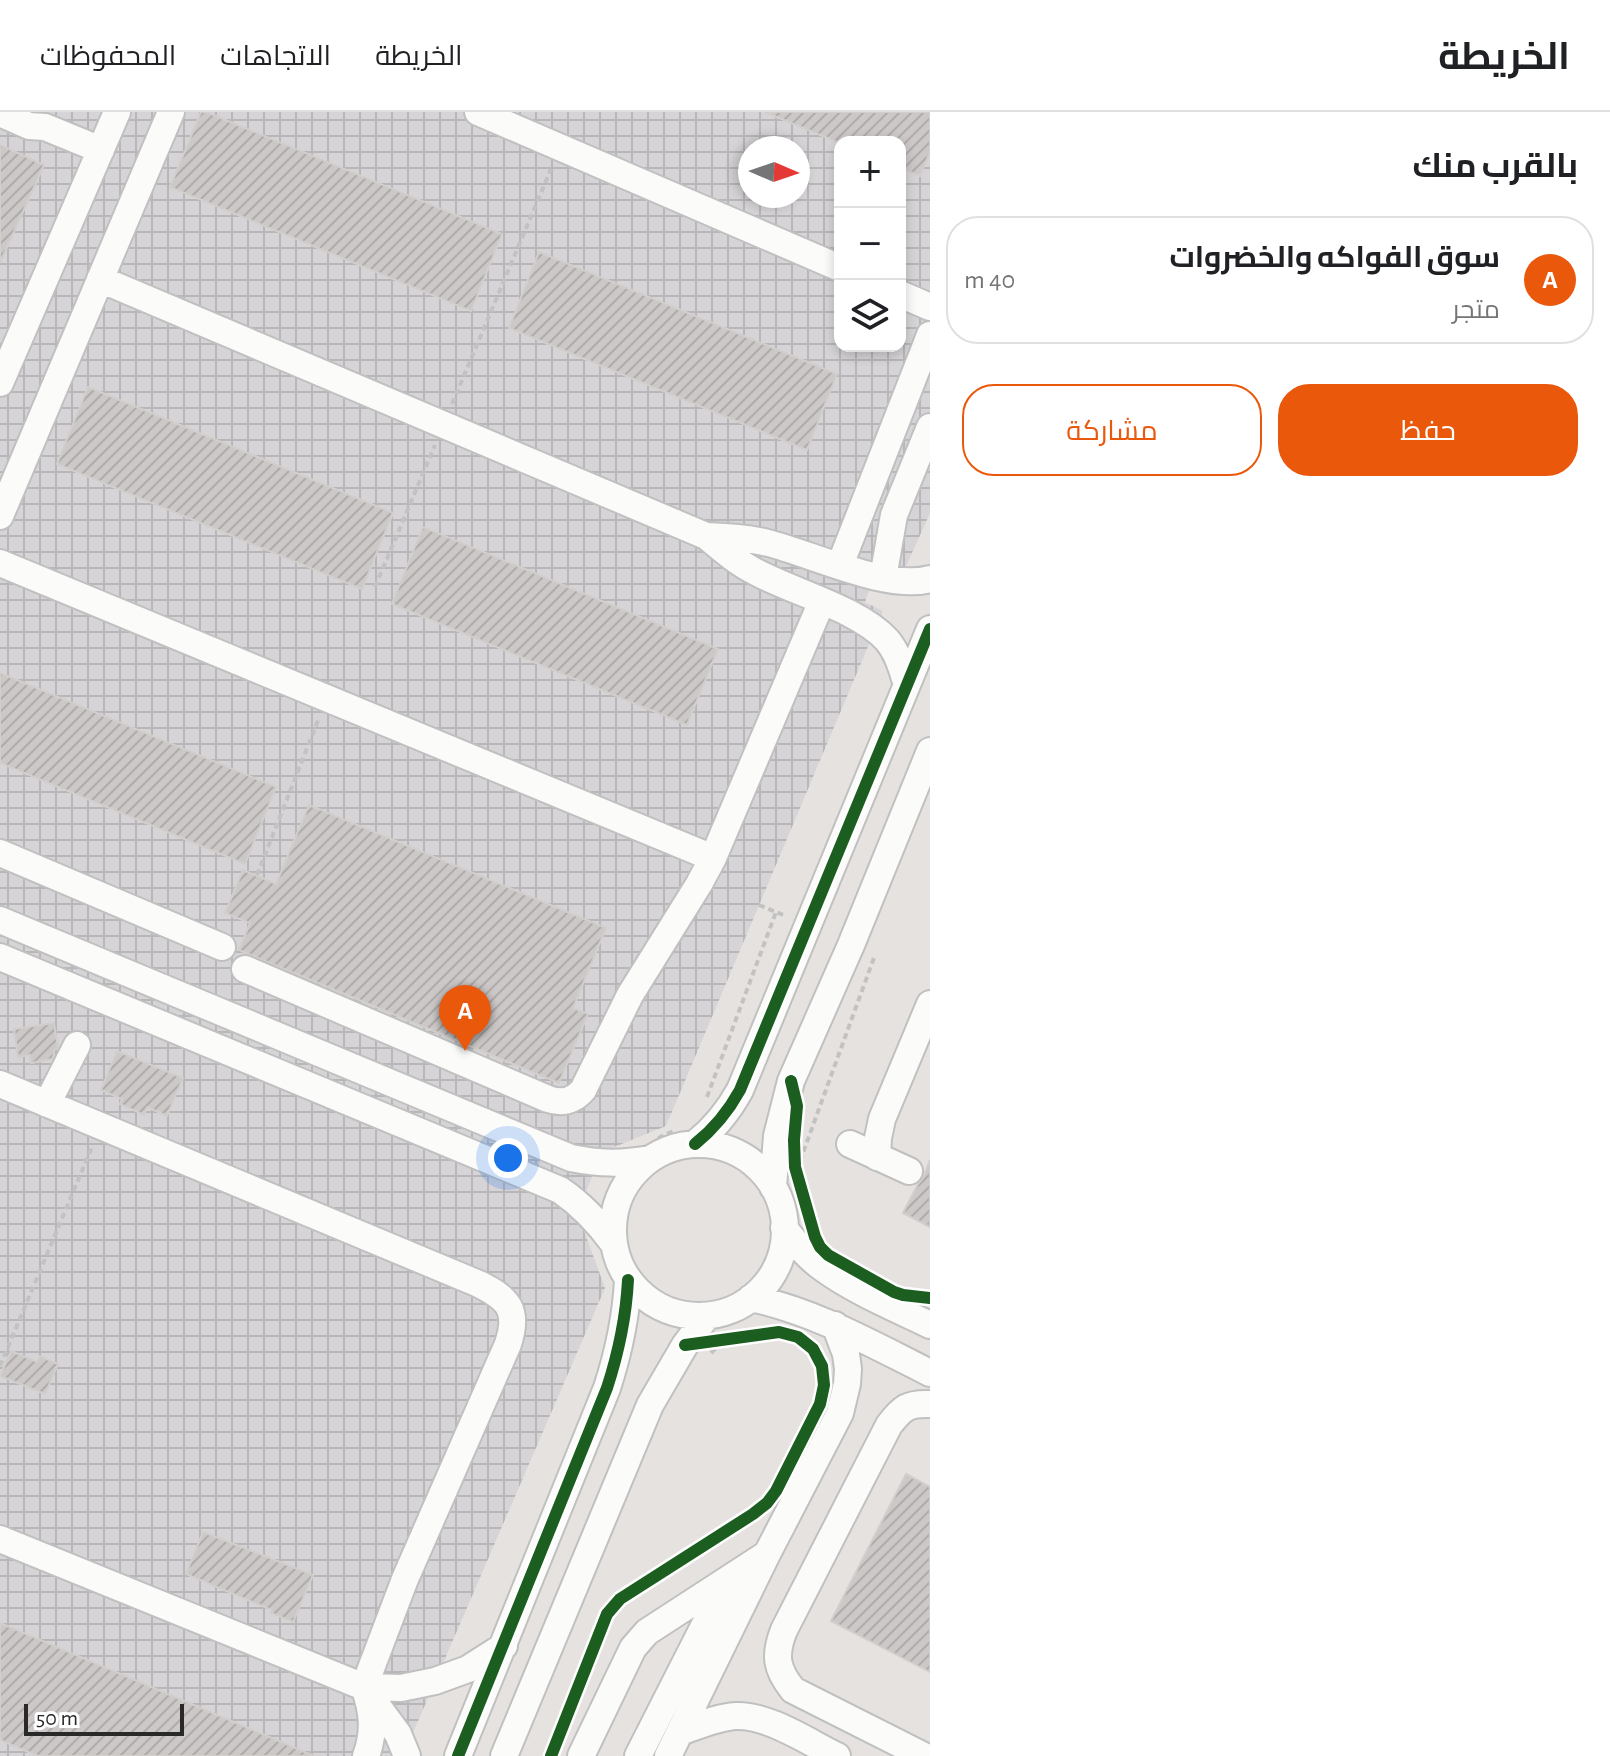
<!DOCTYPE html>
<html lang="ar">
<meta charset="utf-8">
<style>
body{margin:0;font-family:"Alegreya Sans",Cairo,sans-serif;background:#f2f2f2;color:#202124;direction:rtl}
.controls{position:absolute;right:24px;top:24px;display:grid;overflow:hidden;border-radius:16px;box-shadow:0 4px 12px #0003}
.controls button{width:72px;height:72px;display:grid;place-items:center;padding:0;border:0;border-bottom:2px solid #e0e0e0;background:#fff;color:#202124;font:40px sans-serif}
.compass{position:absolute;left:738px;top:24px;width:72px;height:72px;border-radius:50%;background:#fff;box-shadow:0 4px 12px #0003;rotate:92deg}
.scale{position:absolute;left:24px;bottom:20px;width:160px;box-sizing:border-box;padding-left:8px;border:4px solid #292929;border-top:0;font-size:22px;line-height:28px;white-space:nowrap;color:#292929;-webkit-text-stroke:6px #fff;paint-order:stroke}
.you{position:absolute;left:508px;top:1046px;width:28px;height:28px;margin:-20px;border:6px solid #fff;border-radius:50%;background:#1a73e8;box-shadow:0 0 0 12px #1a73e833}
.badge{display:grid;place-items:center;width:52px;height:52px;border-radius:50%;background:#ea580c;color:#fff;font-size:26px;font-weight:700}
.pin{position:absolute;translate:-50% -66px;filter:drop-shadow(0 2px 4px #0008)}
.pin::after{content:'';position:absolute;top:42px;width:28px;height:24px;background:inherit;clip-path:polygon(0 0,100% 0,50% 100%)}
.list{margin:0;padding:0;list-style:none}
h2{display:flex;justify-content:space-between;align-items:center;height:104px;margin:0;padding:0 32px;font-size:34px}
h2 small{font-size:26px;font-weight:400;color:#757577}
.list li{display:grid;grid-template-columns:52px 1fr auto;gap:24px;align-items:center;box-sizing:border-box;height:128px;margin:0 16px 16px;padding:0 16px;border:2px solid #e0e0e0;border-radius:32px}
.list b{display:block;font-size:30px;white-space:nowrap}
.list p{margin:0;font-size:26px;white-space:nowrap;color:#757577}
.list em{font-size:26px;font-style:normal;color:#757577}
.actions{display:flex;gap:16px;padding:24px 32px}
.actions a{flex:1;padding:18px 0;border:2px solid #ea580c;border-radius:32px;text-align:center;font-size:28px;color:#ea580c}
.actions .main{background:#ea580c;color:#fff}
.icon{flex:none;width:44px;height:44px;fill:none;stroke:currentColor;stroke-width:2;stroke-linecap:round;stroke-linejoin:round}
.map{position:relative;flex:none;width:930px;height:1644px;overflow:hidden;direction:ltr}
header{display:flex;align-items:center;gap:48px;box-sizing:border-box;height:112px;padding:0 40px;background:#fff;border-bottom:2px solid #e0e0e0}
header strong{font-size:38px}
nav{display:flex;gap:44px;margin-inline-start:auto;font-size:28px}
main{display:flex}
aside{flex:1;background:#fff}
.map>svg:first-child{display:block}
.industrial{fill:url(#industrial-grid);fill-rule:evenodd}
.building{fill:url(#building-hatch);stroke:#d1cecc;stroke-width:2}
.lines{fill:none;stroke-linecap:round;stroke-linejoin:round}
.minor-casing{stroke:#c1c0c1;stroke-width:30}
.path{stroke:#c3c2c2;stroke-width:4;stroke-dasharray:6 4;stroke-linecap:butt}
.minor{stroke:#fbfbfa;stroke-width:26}
.cycleway-casing{stroke:#fff;stroke-width:17}
.cycleway{stroke:#1b5e20;stroke-width:12}
</style>
<header>
<strong>الخريطة</strong>
<nav><a>الخريطة</a><a>الاتجاهات</a><a>المحفوظات</a></nav>
</header>
<main>
<aside>
<h2>بالقرب منك<small></small></h2>
<ul class="list">
<li><span class="badge">A</span><div><b>سوق الفواكه والخضروات</b><p>متجر</p></div><em>40 m</em></li>
</ul>
<div class="actions"><a class="main">حفظ</a><a>مشاركة</a></div>
</aside>
<div class="map">
<svg width="930" height="1644" viewBox="0 0 930 1644">
<defs>
<pattern id="industrial-grid" width="8" height="8" patternUnits="userSpaceOnUse" patternTransform="scale(2)"><rect width="8" height="8" fill="#d6d4d7"/><path d="M0 4h8M4 0v8" fill="none" stroke="#b8b6b9"/></pattern>
<pattern id="building-hatch" width="6" height="6" patternUnits="userSpaceOnUse" patternTransform="scale(2)"><rect width="6" height="6" fill="#ccc8c7"/><path d="M-1 1l2-2M0 6l6-6M5 7l2-2" fill="none" stroke="#afacab"/></pattern>
</defs>
<rect width="100%" height="100%" fill="#e6e2e0"/>
<path class="industrial" d="M0,0H930V401L899,470L872,471L865,490L883,499L666,1014L602,1040L581,1092L579,1105L605,1176L403,1644H0ZM840,30H900V234H840ZM750,36H798V84H750Z"/>
<path class="building" d="M201,0H206L502,122L471,199L170,75Z
M765,0H930V40L920,64L900,56V30H837Z
M0,33L44,53L0,151Z
M539,140L837,262L807,338L509,216Z
M88,275L393,401L362,477L57,352Z
M423,415L718,537L687,613L392,492Z
M0,561L276,675L245,752L0,651Z
M309,693L606,816L573,896L588,902L559,971L239,838L250,811L225,801L243,758L276,772Z
M54,911L58,936L54,938V942L52,947L31,951L30,943L18,945L14,917Z
M117,939L183,966L167,1004L147,995L144,1003L120,992L122,987L101,978Z
M930,1048V1115L903,1101L918,1072L923,1066Z
M11,1239L37,1250L40,1244L58,1252L45,1282L0,1264Z
M906,1362L930,1375V1560L831,1509Z
M203,1420L313,1463L293,1510L271,1501L272,1498L186,1462Z
M0,1511L314,1644H38L0,1628Z"/>
<g class="lines">
<g class="minor-casing">
<path id="minor" d="M478,0L840,156
M0,1L29,14L45,15L101,38
M100,167L706,424C722,437 737,451 756,460C793,480 859,497 887,528C898,541 902,557 907,573
M900,182L930,195
M0,271L117,0
M0,404L171,0
M706,424C727,425 748,426 768,431C812,442 888,479 930,467
M0,451L713,746
M840,453L930,223
M883,466L894,403L930,315
M0,741L222,835
M0,808L571,1046C600,1052 621,1052 650,1047
M0,845L560,1078C582,1093 598,1110 614,1132
M245,857L548,987C563,992 573,989 583,978L630,883L699,772L713,746L822,489
M0,972L479,1172C509,1187 519,1198 508,1232L405,1467L364,1575C373,1599 375,1620 366,1644
M47,992L77,933
M695,1032C715,1016 728,1000 740,978L930,517
M850,1032L909,1059
M613 1118a86 86 0 1 1 172 0a86 86 0 1 1-172 0Z
M877,1045L878,1026L882,1007L930,892
M773,1075L777,1024L791,969L851,833L930,639
M784,1116C796,1131 808,1146 824,1157C856,1180 895,1196 930,1213
M751,1186C816,1200 872,1232 930,1261
M0,1427L364,1575L401,1576L435,1569L468,1557L504,1534
M370,1584L398,1622L407,1644
M680,1620C698,1614 717,1605 736,1604C769,1603 808,1630 837,1644
M458,1644L607,1276C619,1239 626,1207 628,1168
M504,1644L650,1293L685,1233L707,1204
M581,1644L633,1536L647,1520L767,1442
M638,1644L727,1469
M668,1644L767,1442L840,1301L847,1272L848,1257L846,1242L835,1213
M924,1644L793,1578C776,1557 774,1543 784,1518L889,1313C902,1296 908,1291 930,1292"/>
</g>
<path class="path" d="M452,292L551,57
M375,475L435,333
M257,763L319,606
M759,793L786,804
M707,985L776,800
M658,1026L676,1018
M800,1049L875,843
M711,1241L725,1227
M0,1254L92,1035"/>
<use href="#minor" class="minor"/>
<g class="cycleway-casing">
<path id="cycleway" d="M791,969L797,994L794,1028L795,1055L815,1125L820,1135L828,1143L894,1180L903,1183L930,1186
M695,1032C715,1016 728,1000 740,978L930,517
M458,1644L607,1276C619,1239 626,1207 628,1168
M551,1644L607,1502L620,1487L753,1402L767,1391L776,1379L820,1292L824,1273L822,1254L813,1237L798,1225L779,1220L685,1233"/>
</g>
<use href="#cycleway" class="cycleway"/>
</g>
</svg>
<div class="controls">
<button>+</button>
<button>−</button>
<button><svg class="icon" aria-label="layers" viewBox="0 0 24 24"><path d="M12 4l9 5-9 5-9-5zM3 14l9 5 9-5"/></svg></button>
</div>
<svg class="compass" viewBox="-18 -18 36 36"><path d="M0-13l5 13h-10z" fill="#e53935"/><path d="M0 13l5-13h-10z" fill="#757577"/></svg>
<div class="scale">50 m</div>
<div class="you"></div>
<div class="pin badge" style="left:465px;top:939px">A</div>
</div>
</main>
